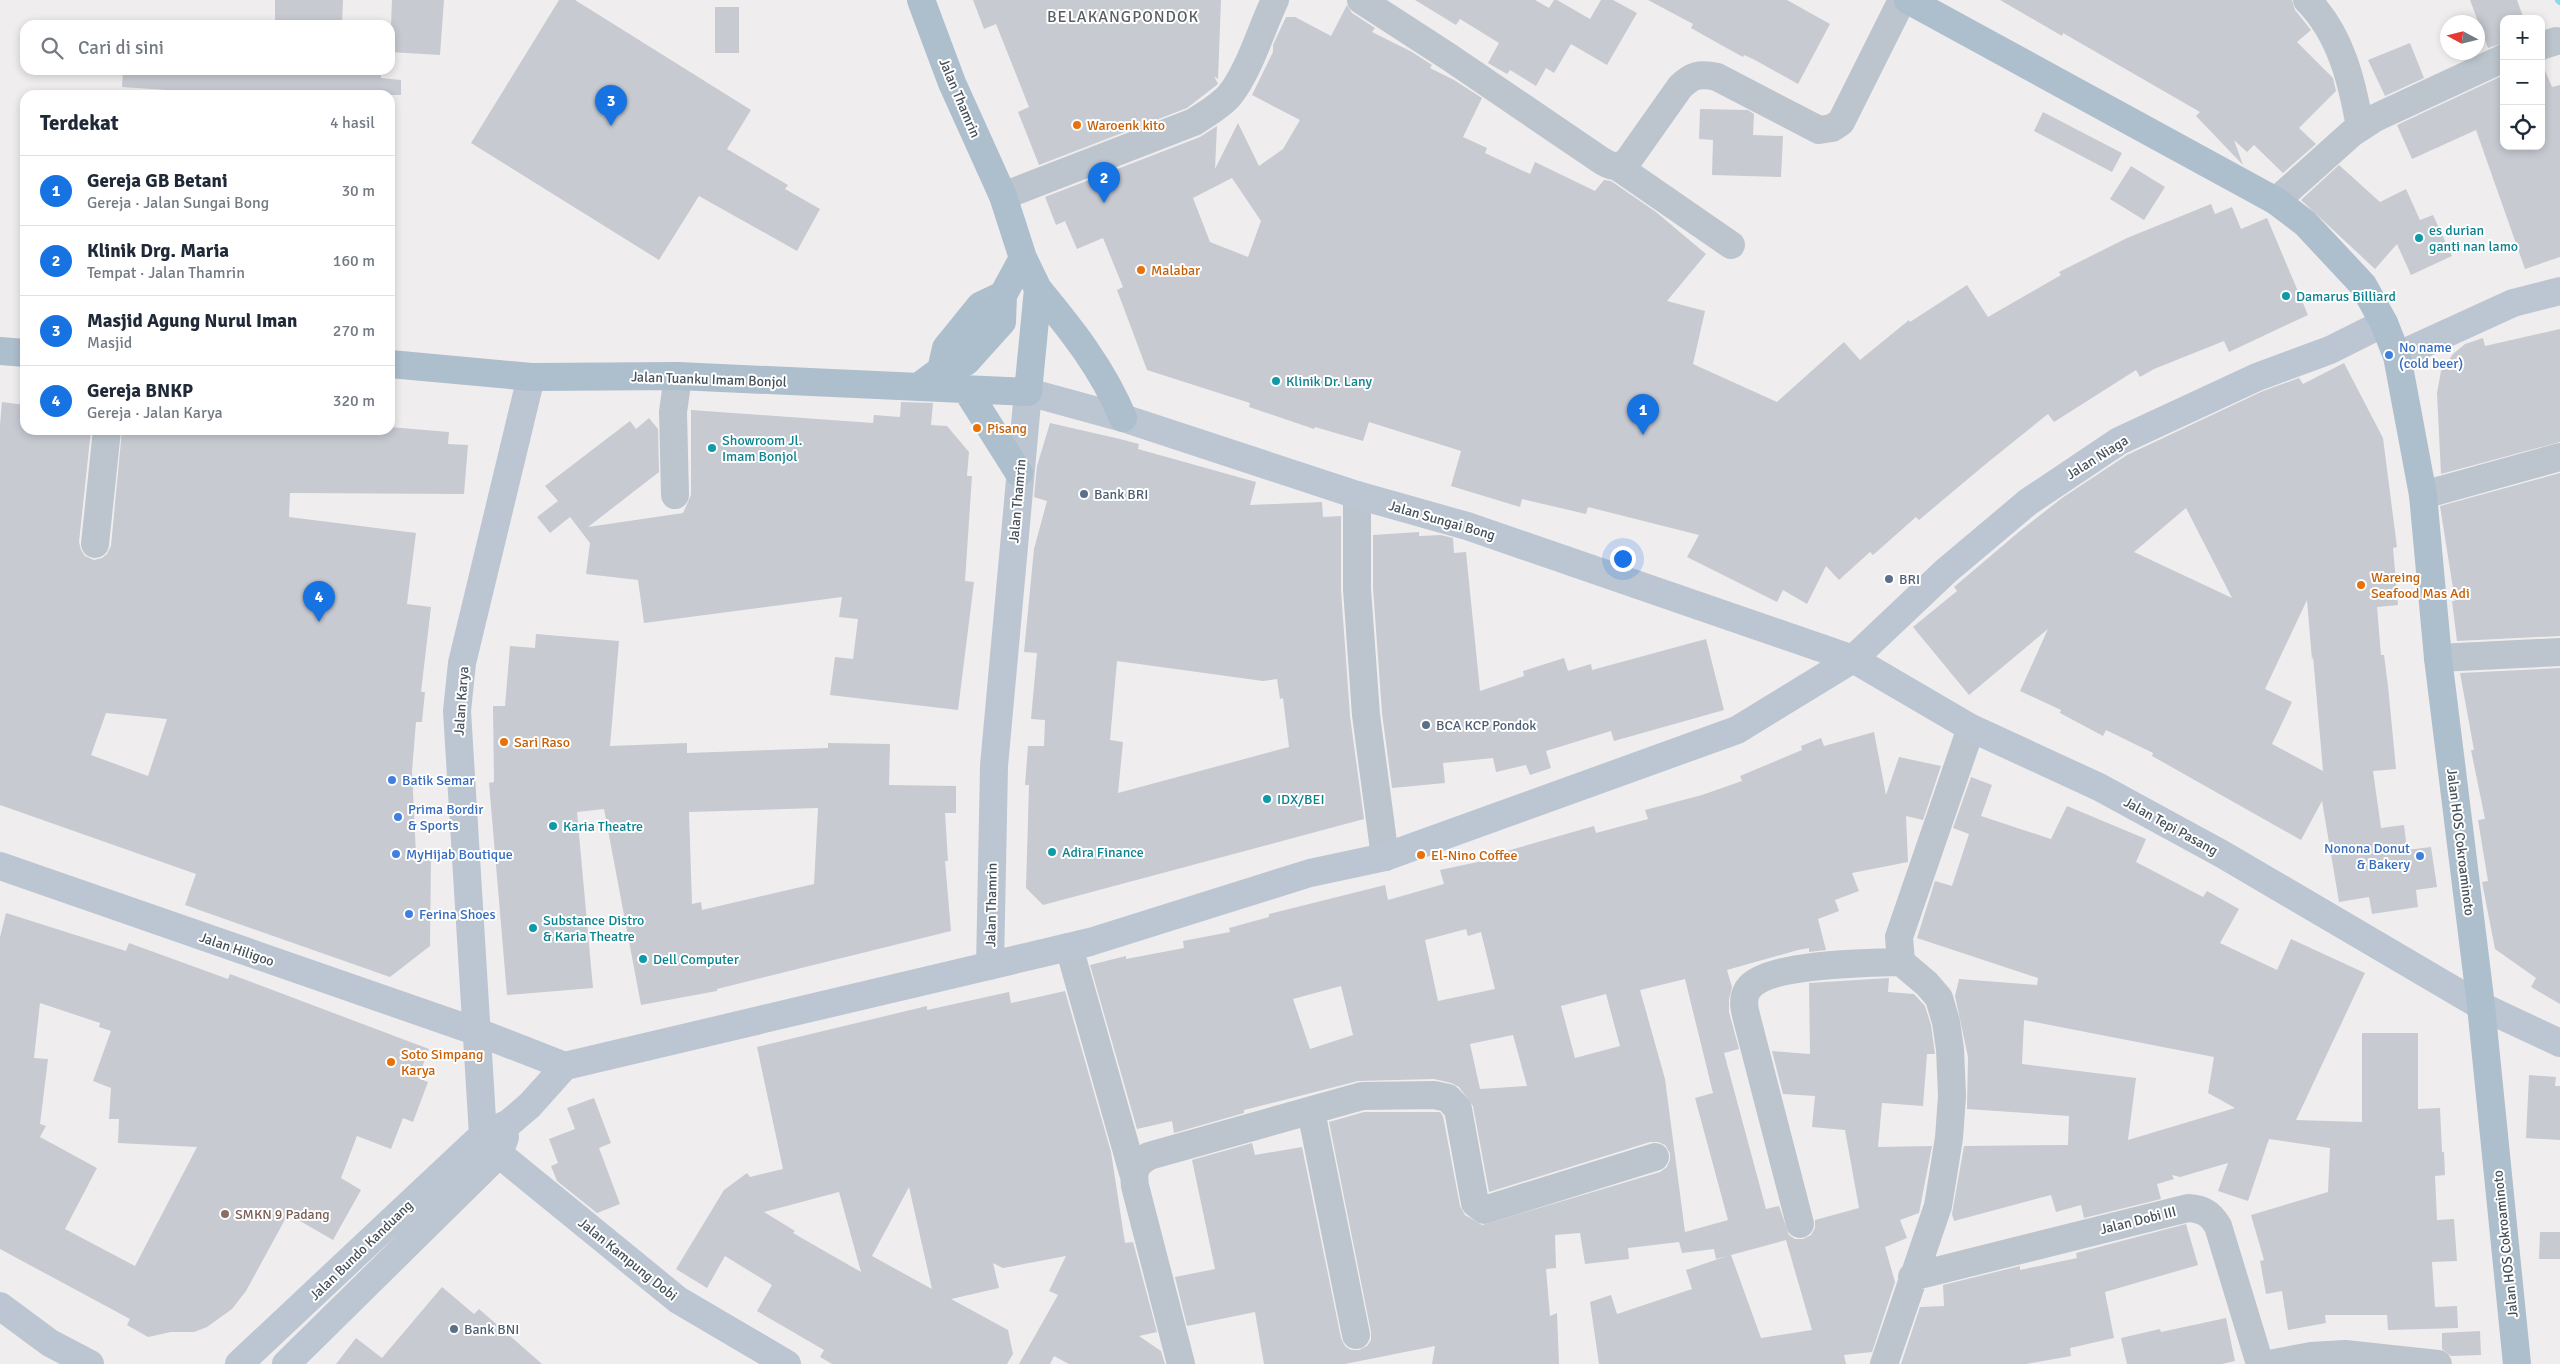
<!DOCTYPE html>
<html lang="id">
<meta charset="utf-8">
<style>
body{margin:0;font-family:Signika,sans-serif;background:#f2f2f3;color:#1f2937}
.controls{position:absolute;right:15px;top:15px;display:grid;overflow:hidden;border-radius:10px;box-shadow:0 2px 8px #0003}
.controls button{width:45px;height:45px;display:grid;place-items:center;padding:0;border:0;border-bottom:1px solid #e0e1e3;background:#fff;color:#1f2937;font:25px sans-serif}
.compass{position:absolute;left:2440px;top:15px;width:45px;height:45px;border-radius:50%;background:#fff;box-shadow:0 2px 8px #0003;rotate:277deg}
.you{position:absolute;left:1622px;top:558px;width:18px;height:18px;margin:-12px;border:4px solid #fff;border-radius:50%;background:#1a73e8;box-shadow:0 0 0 8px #1a73e833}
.badge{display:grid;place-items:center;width:32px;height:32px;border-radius:50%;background:#1673e1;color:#fff;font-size:16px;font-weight:700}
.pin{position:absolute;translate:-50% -41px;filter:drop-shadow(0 1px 2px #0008)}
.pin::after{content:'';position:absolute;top:26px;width:18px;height:15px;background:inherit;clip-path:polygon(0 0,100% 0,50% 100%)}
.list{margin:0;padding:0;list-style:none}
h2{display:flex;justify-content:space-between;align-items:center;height:65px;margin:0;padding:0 20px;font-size:21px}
h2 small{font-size:16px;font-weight:400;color:#747a83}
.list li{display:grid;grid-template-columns:32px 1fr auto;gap:15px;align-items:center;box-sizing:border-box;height:70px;padding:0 20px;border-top:1px solid #e0e1e3}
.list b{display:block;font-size:19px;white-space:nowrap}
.list p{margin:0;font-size:16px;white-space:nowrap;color:#747a83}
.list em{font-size:16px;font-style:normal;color:#747a83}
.icon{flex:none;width:28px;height:28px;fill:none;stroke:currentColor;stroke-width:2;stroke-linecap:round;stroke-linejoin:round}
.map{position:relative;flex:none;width:2560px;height:1364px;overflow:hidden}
.search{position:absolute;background:#fff;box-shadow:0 2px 8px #0003;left:20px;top:20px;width:375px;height:55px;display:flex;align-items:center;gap:12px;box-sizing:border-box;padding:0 18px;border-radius:15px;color:#747a83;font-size:19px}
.panel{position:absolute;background:#fff;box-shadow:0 2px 8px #0003;left:20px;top:90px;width:375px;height:345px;border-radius:15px}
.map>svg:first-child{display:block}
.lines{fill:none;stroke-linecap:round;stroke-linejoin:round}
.stream{stroke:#87daed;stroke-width:8}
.building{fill:#c7cad1;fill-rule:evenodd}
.street{stroke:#bcc5cd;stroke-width:28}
.secondary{stroke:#bbc6d2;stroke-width:28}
.primary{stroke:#adbecd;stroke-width:28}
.food-dot{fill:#e8710a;stroke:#fff;stroke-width:2}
.culture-dot{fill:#0f9aa8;stroke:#fff;stroke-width:2}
.shop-dot{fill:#3f7fe0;stroke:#fff;stroke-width:2}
.service-dot{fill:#5c6f8a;stroke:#fff;stroke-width:2}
.education-dot{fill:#8d6e63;stroke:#fff;stroke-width:2}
.labels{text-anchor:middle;stroke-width:4;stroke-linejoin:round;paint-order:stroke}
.street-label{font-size:14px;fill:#46515b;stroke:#fff}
.food-label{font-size:14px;fill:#c56008;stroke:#fff;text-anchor:start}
.culture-label{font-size:14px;fill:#0d838f;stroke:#fff;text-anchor:start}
.shop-label{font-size:14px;fill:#366cbe;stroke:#fff;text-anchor:start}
.service-label{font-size:14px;fill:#4e5e75;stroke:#fff;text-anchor:start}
.education-label{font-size:14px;fill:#785e54;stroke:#fff;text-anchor:start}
.quarter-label{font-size:16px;letter-spacing:1px;fill:#5a5e63;stroke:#fff}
</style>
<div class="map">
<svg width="2560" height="1364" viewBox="0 0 2560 1364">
<rect width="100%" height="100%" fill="#f0edee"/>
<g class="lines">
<path class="stream" d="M2559,0L2560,1"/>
</g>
<path class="building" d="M275,0H343L342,25H275Z
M392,0H444L440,55L390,52Z
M559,0H575L751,110L727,149L788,185L785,189L820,209L797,251L699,196L659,260L471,143Z
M973,0H1221L1218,79L1214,76L1218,84L1187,108L1039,165L1018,112L1029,107L996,24L984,29Z
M1415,0H1535L1549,8L1554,0H1557L1590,19L1601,0H1613L1637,13L1607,65L1571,44L1554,73L1546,68L1536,86L1510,70L1507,74L1488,63L1499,43L1460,19L1456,25Z
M1648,0H1787L1830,24L1798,84L1755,60L1744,55L1743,57L1723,46L1691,28L1693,24Z
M2000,0H2292L2295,10L2311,30L2297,42L2333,78L2336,91L2299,128L2316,144L2283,173L2254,145L2247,152L2234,140L2243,165L2196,116L2200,112L2063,33L2062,36Z
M2470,0H2517L2524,19H2504V43L2488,48Z
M1347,5L1352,13L1375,28L1372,32L1412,52L1432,65L1430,68L1454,80L1482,98L1463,137L1487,148L1485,153L1530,174L1535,162L1595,191L1604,180L1611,181L1656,212L1706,254L1667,301L1705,311L1693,364L1777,402L1844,342L1860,360L1909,320L1910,322L1967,285L1988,317L2061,275L2059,272L2127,238L2211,204L2215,214L2232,207L2241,229L2267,218L2308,315L2229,352L2224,341L2154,369L2140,377L2136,370L2054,422L2048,414L1987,463L1919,520L1916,517L1873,555L1870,552L1839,580L1826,566L1807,604L1783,590L1777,602L1687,557L1699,535L1588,507L1586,514L1522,499L1520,507L1451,486L1461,451L1369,422L1363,441L1315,427L1314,429L1249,407L1250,403L1147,370L1117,290L1123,287L1103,238L1077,249L1065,221L1056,225L1045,197L1200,137L1217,126L1215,169L1238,123L1259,166L1283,149L1300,120L1252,95L1273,52V45L1286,17H1295L1331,36ZM1232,178L1261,221L1248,257L1210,242L1193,198Z
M715,7H739V53H715Z
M2410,43L2424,78L2385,96L2368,60Z
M2541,61L2552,87L2560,85V257L2525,269L2476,130L2412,159L2397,125L2504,75V146H2541Z
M123,70H301L355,75V70H381V78L401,80V95H212V93L122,87Z
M1700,109L1748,110L1754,114L1753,135L1783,136L1781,177L1712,175L1713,140L1699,139Z
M2043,112L2122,153L2112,172L2034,131Z
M2339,165L2380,202L2406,189L2420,220L2433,215L2452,256L2411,275L2397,244L2375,269L2301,200Z
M2131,166L2165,187L2144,220L2110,199Z
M2560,329V442L2441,474L2437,393L2441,371L2453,354L2465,344L2483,338L2485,346Z
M2344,363L2383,438L2397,547L2393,548L2398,605L2377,607L2381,655H2384L2388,686L2396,769L2373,771L2381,828L2404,825L2407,850L2431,847L2437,887L2416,890L2418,907L2372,914L2369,897L2339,902L2322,801L2301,840L2152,756L2153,753L2106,730L2103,736L2060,713L2061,710L2020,691L2048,629L1969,695L1913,627L1957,591L1954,587L2020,531L2062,498L2127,455L2263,391L2299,378L2303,384ZM2186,508L2232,598L2134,552ZM2307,600L2312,660L2313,656L2323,771L2272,744L2292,702L2265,689Z
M2,402L25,405V430H91L79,542L81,550L85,556L94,560L102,558L107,554L111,546L122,430H390V427L449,432L448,444L468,445L464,494L290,493L289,517L416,533L407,604L431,607L421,692H425L422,722H416L412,771L416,855L431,856L430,946L390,977L185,905L196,874L0,805V425ZM106,713L167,719L148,776L91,755Z
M901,402L933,403L931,425L947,426L969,452L967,476H972L965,581L974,582L958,710L830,695L835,657L853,659L858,619L839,617L842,597L644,623L638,580L586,574L590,543L570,517L550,533L537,517L558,501L545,486L630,421L636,429L649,418L658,429L659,472L588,527L683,513L691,495V410L873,423L874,415L900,417Z
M1050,423L1120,439L1139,444L1138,449L1256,482L1250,505L1322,502L1323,517L1341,516V590L1350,716L1364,819L1043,905L1026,888L1029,785H1025L1028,746H1044L1045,720L1031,719L1037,653L1024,652L1034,549L1047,501L1034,497L1037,466ZM1117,661L1263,681L1277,679L1280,699L1283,698L1289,747L1118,793L1123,742L1110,740Z
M2560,473V636L2457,641L2452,601H2455L2440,506Z
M1419,532V536L1441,535L1453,538L1454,553L1466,552L1480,691L1524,676L1523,671L1564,658L1568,671L1591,664L1592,670L1706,639L1724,710L1614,741L1611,731L1546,751L1551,768L1530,775L1526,765L1496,772L1493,758L1443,763L1445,783L1392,788L1382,713L1373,588V535Z
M536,634L619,641L610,746L687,743V753L828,748V743L890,744L889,785L956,786V813H945L948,861H945L951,931L717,989V991L641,1005L604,809L577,812L593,988L507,995L489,783L494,782L493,706H505L510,646L535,648ZM818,808L814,884L702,910L701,902L692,904L689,812Z
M2560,668V1004L2531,987L2536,978L2495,949L2482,882L2488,881L2478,820L2485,819L2471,750H2474L2460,673Z
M1874,732L1886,795L1899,757L1941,766L1923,820L1906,816L1908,862L1852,873L1859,891L1835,900L1839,911L1818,919L1826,950L1809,952V948L1798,950L1727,970L1732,987L1729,1000V1012L1739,1049L1724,1053L1766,1209L1779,1206L1789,1235L1795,1239H1803L1811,1235L1815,1228V1220L1859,1208L1845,1130L1812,1127L1815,1096L1783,1094L1772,1051L1810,1054L1809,983L1889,978L1888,992L1914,994L1925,1006L1931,1025L1935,1054H1927L1923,1106L1882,1103L1878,1147L1932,1146L1919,1213L1900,1220L1907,1238L1885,1247L1895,1282L1872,1352L1844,1355L1846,1364H1599L1590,1302L1611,1295L1617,1314L1692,1289L1686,1270L1727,1256L1716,1259L1714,1249L1682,1253L1679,1242L1628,1248L1629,1259L1585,1264L1580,1233L1555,1235L1556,1268L1546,1269L1550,1316L1557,1313L1559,1364H1432L1435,1346L1345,1364H1264L1255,1312L1187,1326L1175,1277L1215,1269L1192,1160L1252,1143L1255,1155L1302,1147L1341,1338L1345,1346L1351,1350H1359L1367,1346L1371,1340V1332L1329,1122L1364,1112H1440L1443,1116L1460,1206L1465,1215L1482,1225L1660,1172L1667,1167L1670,1160V1153L1665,1145L1658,1142H1650L1489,1192L1473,1106L1459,1087L1451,1083L1434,1079L1358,1081L1244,1110V1113L1174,1133L1172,1121L1137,1129L1090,965L1126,956V959L1184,948L1183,941L1230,932L1229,928L1269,917V914L1385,885L1388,900L1444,884L1440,870L1501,857L1500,853L1594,826L1596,833L1648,819L1645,810L1702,795L1742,781L1740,776L1802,750L1801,746L1821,738L1824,746ZM1466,929L1468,936L1481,932L1495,989L1438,1001L1425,940ZM1685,979L1713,1093L1695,1098L1728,1220L1685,1232L1665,1079L1640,990ZM1341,986L1353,1035L1310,1049L1293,999ZM1606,994L1620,1046L1575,1058L1561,1006ZM1513,1035L1527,1086L1480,1089L1470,1044ZM1786,1240L1812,1330L1761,1338L1731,1255Z
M1971,777L1992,785L1981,816L2051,839L2067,806L2146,839L2136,862L2203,897L2207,891L2239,909L2220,943L2277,970L2291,939L2365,973L2296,1120L2362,1122V1033H2418V1109L2440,1108L2442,1152H2444L2445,1175L2435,1176L2437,1220L2454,1219L2457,1261L2432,1262L2435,1307L2457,1306L2458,1328L2388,1330L2387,1315H2325L2326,1323L2288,1330L2282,1291L2266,1294L2260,1261L2264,1260L2251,1215L2328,1192L2330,1148L2269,1139L2248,1201L2218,1191L2228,1163L2180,1177L2172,1175L2174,1179L2157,1184L2161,1199L2084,1218L2081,1205L2056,1212L2051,1195L1954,1221L1952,1214L1964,1146L2068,1145L2069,1116L1967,1109L1968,1057L1955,996L1959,979L2037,985L2038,978L1917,938L1935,881L1952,886L1969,834L1953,828ZM2024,1020L2214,1057L2208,1093L2235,1108L2128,1140L2136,1078L2022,1064Z
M6,913L126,951L129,943L228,979L230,974L429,1049L418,1078L428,1082L413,1122L403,1118L391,1149L357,1136L341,1178L361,1190L333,1240L288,1214L246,1291L232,1309L207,1327L194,1332H171L148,1337L127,1325L130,1319L0,1249V937ZM40,1003L100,1023L99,1027L111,1031L93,1081L111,1088L109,1119H119L118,1143L197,1147L135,1266L65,1229L97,1168L40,1137L46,1126L40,1124L48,1059L34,1058Z
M1065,991L1111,1152L1125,1243L1133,1242L1157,1332L1139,1336L1161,1351L1165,1364H1069L1054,1356L1050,1364H1019L1058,1295L1049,1291L1066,1256L1003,1268L993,1263L999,1288L951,1299L1008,1330L1013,1354L1007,1364H832L820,1357L824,1350L757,1311L772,1285L725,1256L707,1288L676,1269L724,1190L747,1173L750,1177L783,1169L757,1047L927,1006V1010L1009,992L1011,1003ZM909,1187L932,1289L872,1256ZM839,1192L861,1272L793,1233L795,1231L764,1212Z
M2529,1075L2556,1077L2555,1086H2560V1140L2526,1138Z
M594,1098L611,1143L599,1148L620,1204L597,1213L557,1181L551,1166L558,1163L549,1139L575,1129L567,1108Z
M2186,1224L2198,1265L2105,1292L2114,1338L2070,1348L2071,1356L2026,1364H1901L1920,1307L1944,1306L1943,1285L2020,1266V1270L2077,1258L2076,1253Z
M2540,1232H2560V1259H2539Z
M442,1287L474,1314L479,1309L542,1364H336L356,1338L382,1358Z
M2226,1318L2235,1361L2222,1364H2127L2121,1338L2160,1329L2161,1332Z
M2480,1331L2481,1355L2451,1356L2442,1349V1333Z"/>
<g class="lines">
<path class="street" d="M1361,0L1449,57L1602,161C1612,167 1617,168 1627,162L1680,87C1692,75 1700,73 1717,77L1819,130L1832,128L1841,122L1902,0
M2307,0C2341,34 2352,82 2360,127
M2541,46L2556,41
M1618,167L1731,245
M1003,196L1194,122C1206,114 1219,107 1229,96C1249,72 1261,29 1275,0
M2276,201L2352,133L2375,118L2504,58
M675,495L673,412L678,376
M1357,495V589L1366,715L1385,857
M2423,495L2560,457
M95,544L107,430
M2438,658L2560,652
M1069,947L1133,1173
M1311,1111L1356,1335
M1800,1224L1748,1023C1745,1011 1741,1000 1748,989C1766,963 1870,963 1901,962
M1912,1277L2188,1208C2203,1209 2210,1213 2218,1226L2260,1364
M1181,1364L1135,1186C1133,1171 1135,1164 1149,1156L1362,1096L1434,1095L1448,1098L1458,1109L1475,1203L1484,1210L1655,1157
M1884,1364L1938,1206L1949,1138L1952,1096L1950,1049L1946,1022L1939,998L1927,984L1901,962L1899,937L1971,728
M2269,1364L2311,1356L2345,1354L2438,1364"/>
<path class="secondary" d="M2397,356L2513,303L2560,291
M0,866L475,1031L565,1066
M990,966L994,766L1028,392L1123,418L1357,495L1467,526L1853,659L1971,728L2099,787L2222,854L2481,1006L2560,1043
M565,1066L1090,942L1310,873L1385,857L1737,730L1853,659L1946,571L2028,502L2119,441L2257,377L2330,350L2384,323
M483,1135L457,711L462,663L531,377
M483,1135L499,1154L678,1300L787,1364
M0,1306L50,1343L90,1364
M239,1364L483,1135L509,1123L530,1105L565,1066
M286,1364L499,1154L505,1137"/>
<path class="primary" d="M1908,0L2276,201L2305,223L2363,285L2384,323L2397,356L2423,495L2438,658L2481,1006L2517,1364
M1038,289C1071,329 1103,369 1123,418
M0,351L25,353
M390,364L531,377L678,376L1028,392L1038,289L1023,258L1003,196L952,83L921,0
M941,370L946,348L980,306L1003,295
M918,387L941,370L966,362L1002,322L1003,295L1023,258
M966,389L1019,473"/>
</g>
<g class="food-dot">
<circle cx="1077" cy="125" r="5"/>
<circle cx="1141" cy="270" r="5"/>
<circle cx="977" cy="428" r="5"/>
<circle cx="2361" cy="585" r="5"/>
<circle cx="504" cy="742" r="5"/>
<circle cx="1421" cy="855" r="5"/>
<circle cx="391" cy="1062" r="5"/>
</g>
<g class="culture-dot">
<circle cx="2419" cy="238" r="5"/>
<circle cx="2286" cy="296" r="5"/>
<circle cx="1276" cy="381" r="5"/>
<circle cx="712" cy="448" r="5"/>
<circle cx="1267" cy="799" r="5"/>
<circle cx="553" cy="826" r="5"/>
<circle cx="1052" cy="852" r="5"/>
<circle cx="533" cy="928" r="5"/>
<circle cx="643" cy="959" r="5"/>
</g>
<g class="shop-dot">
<circle cx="2389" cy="355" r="5"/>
<circle cx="392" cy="780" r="5"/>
<circle cx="398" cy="817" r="5"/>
<circle cx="396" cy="854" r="5"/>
<circle cx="2420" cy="856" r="5"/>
<circle cx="409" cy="914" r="5"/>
</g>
<g class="service-dot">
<circle cx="1084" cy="494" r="5"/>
<circle cx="1889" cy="579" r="5"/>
<circle cx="1426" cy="725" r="5"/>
<circle cx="454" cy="1329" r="5"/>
</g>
<circle class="education-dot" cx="225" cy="1214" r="5"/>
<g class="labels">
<g class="street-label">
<text transform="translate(960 98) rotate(67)" y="5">Jalan Thamrin</text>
<text transform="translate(709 379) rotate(2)" y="5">Jalan Tuanku Imam Bonjol</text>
<text transform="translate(2097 457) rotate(-32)" y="5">Jalan Niaga</text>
<text transform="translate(1017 501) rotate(-85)" y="5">Jalan Thamrin</text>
<text transform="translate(1442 520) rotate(16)" y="5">Jalan Sungai Bong</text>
<text transform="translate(461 701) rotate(-86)" y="5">Jalan Karya</text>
<text transform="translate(2171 826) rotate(29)" y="5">Jalan Tepi Pasang</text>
<text transform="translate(2461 842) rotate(83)" y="5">Jalan HOS Cokroaminoto</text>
<text transform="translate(991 905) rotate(-89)" y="5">Jalan Thamrin</text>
<text transform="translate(237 949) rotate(19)" y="5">Jalan Hiligoo</text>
<text transform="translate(2138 1220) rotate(-14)" y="5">Jalan Dobi III</text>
<text transform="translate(2505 1244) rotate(-96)" y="5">Jalan HOS Cokroaminoto</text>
<text transform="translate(361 1250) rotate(-44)" y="5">Jalan Bundo Kanduang</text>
<text transform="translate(628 1259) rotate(39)" y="5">Jalan Kampung Dobi</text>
</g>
<g class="food-label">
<text x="1087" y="130">Waroenk kito</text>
<text x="1151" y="275">Malabar</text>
<text x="987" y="433">Pisang</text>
<text x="2371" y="582">Wareing<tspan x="2371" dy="16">Seafood Mas Adi</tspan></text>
<text x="514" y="747">Sari Raso</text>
<text x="1431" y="860">El-Nino Coffee</text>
<text x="401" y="1059">Soto Simpang<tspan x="401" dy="16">Karya</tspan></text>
</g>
<g class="culture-label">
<text x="2429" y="235">es durian<tspan x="2429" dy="16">ganti nan lamo</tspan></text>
<text x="2296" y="301">Damarus Billiard</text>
<text x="1286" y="386">Klinik Dr. Lany</text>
<text x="722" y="445">Showroom Jl.<tspan x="722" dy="16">Imam Bonjol</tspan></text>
<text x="1277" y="804">IDX/BEI</text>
<text x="563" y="831">Karia Theatre</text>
<text x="1062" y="857">Adira Finance</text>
<text x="543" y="925">Substance Distro<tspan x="543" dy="16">&amp; Karia Theatre</tspan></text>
<text x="653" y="964">Dell Computer</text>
</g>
<g class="shop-label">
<text x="2399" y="352">No name<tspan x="2399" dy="16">(cold beer)</tspan></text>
<text x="402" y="785">Batik Semar</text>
<text x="408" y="814">Prima Bordir<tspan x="408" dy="16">&amp; Sports</tspan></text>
<text x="2410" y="853" text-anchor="end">Nonona Donut<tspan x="2410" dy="16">&amp; Bakery</tspan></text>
<text x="406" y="859">MyHijab Boutique</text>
<text x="419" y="919">Ferina Shoes</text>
</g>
<g class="service-label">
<text x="1094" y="499">Bank BRI</text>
<text x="1899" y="584">BRI</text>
<text x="1436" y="730">BCA KCP Pondok</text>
<text x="464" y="1334">Bank BNI</text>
</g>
<g class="education-label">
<text x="235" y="1219">SMKN 9 Padang</text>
</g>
<g class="quarter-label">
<text x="1123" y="22">BELAKANGPONDOK</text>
</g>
</g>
</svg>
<div class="controls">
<button>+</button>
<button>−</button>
<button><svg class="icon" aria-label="locate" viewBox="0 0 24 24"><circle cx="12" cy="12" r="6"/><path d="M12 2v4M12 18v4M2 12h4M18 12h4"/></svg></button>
</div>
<svg class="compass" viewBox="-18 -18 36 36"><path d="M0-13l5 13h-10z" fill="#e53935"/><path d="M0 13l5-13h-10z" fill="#747a83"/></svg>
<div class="you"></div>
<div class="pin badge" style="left:1643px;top:435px">1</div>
<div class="pin badge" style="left:1104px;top:203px">2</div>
<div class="pin badge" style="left:611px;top:126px">3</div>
<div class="pin badge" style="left:319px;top:622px">4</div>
<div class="search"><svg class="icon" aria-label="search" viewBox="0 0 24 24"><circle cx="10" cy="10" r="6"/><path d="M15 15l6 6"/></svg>Cari di sini</div>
<section class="panel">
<h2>Terdekat<small>4 hasil</small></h2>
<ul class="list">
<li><span class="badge">1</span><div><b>Gereja GB Betani</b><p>Gereja · Jalan Sungai Bong</p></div><em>30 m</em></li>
<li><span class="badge">2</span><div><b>Klinik Drg. Maria</b><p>Tempat · Jalan Thamrin</p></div><em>160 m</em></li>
<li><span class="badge">3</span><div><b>Masjid Agung Nurul Iman</b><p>Masjid</p></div><em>270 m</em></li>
<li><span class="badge">4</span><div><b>Gereja BNKP</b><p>Gereja · Jalan Karya</p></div><em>320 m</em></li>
</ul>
</section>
</div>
